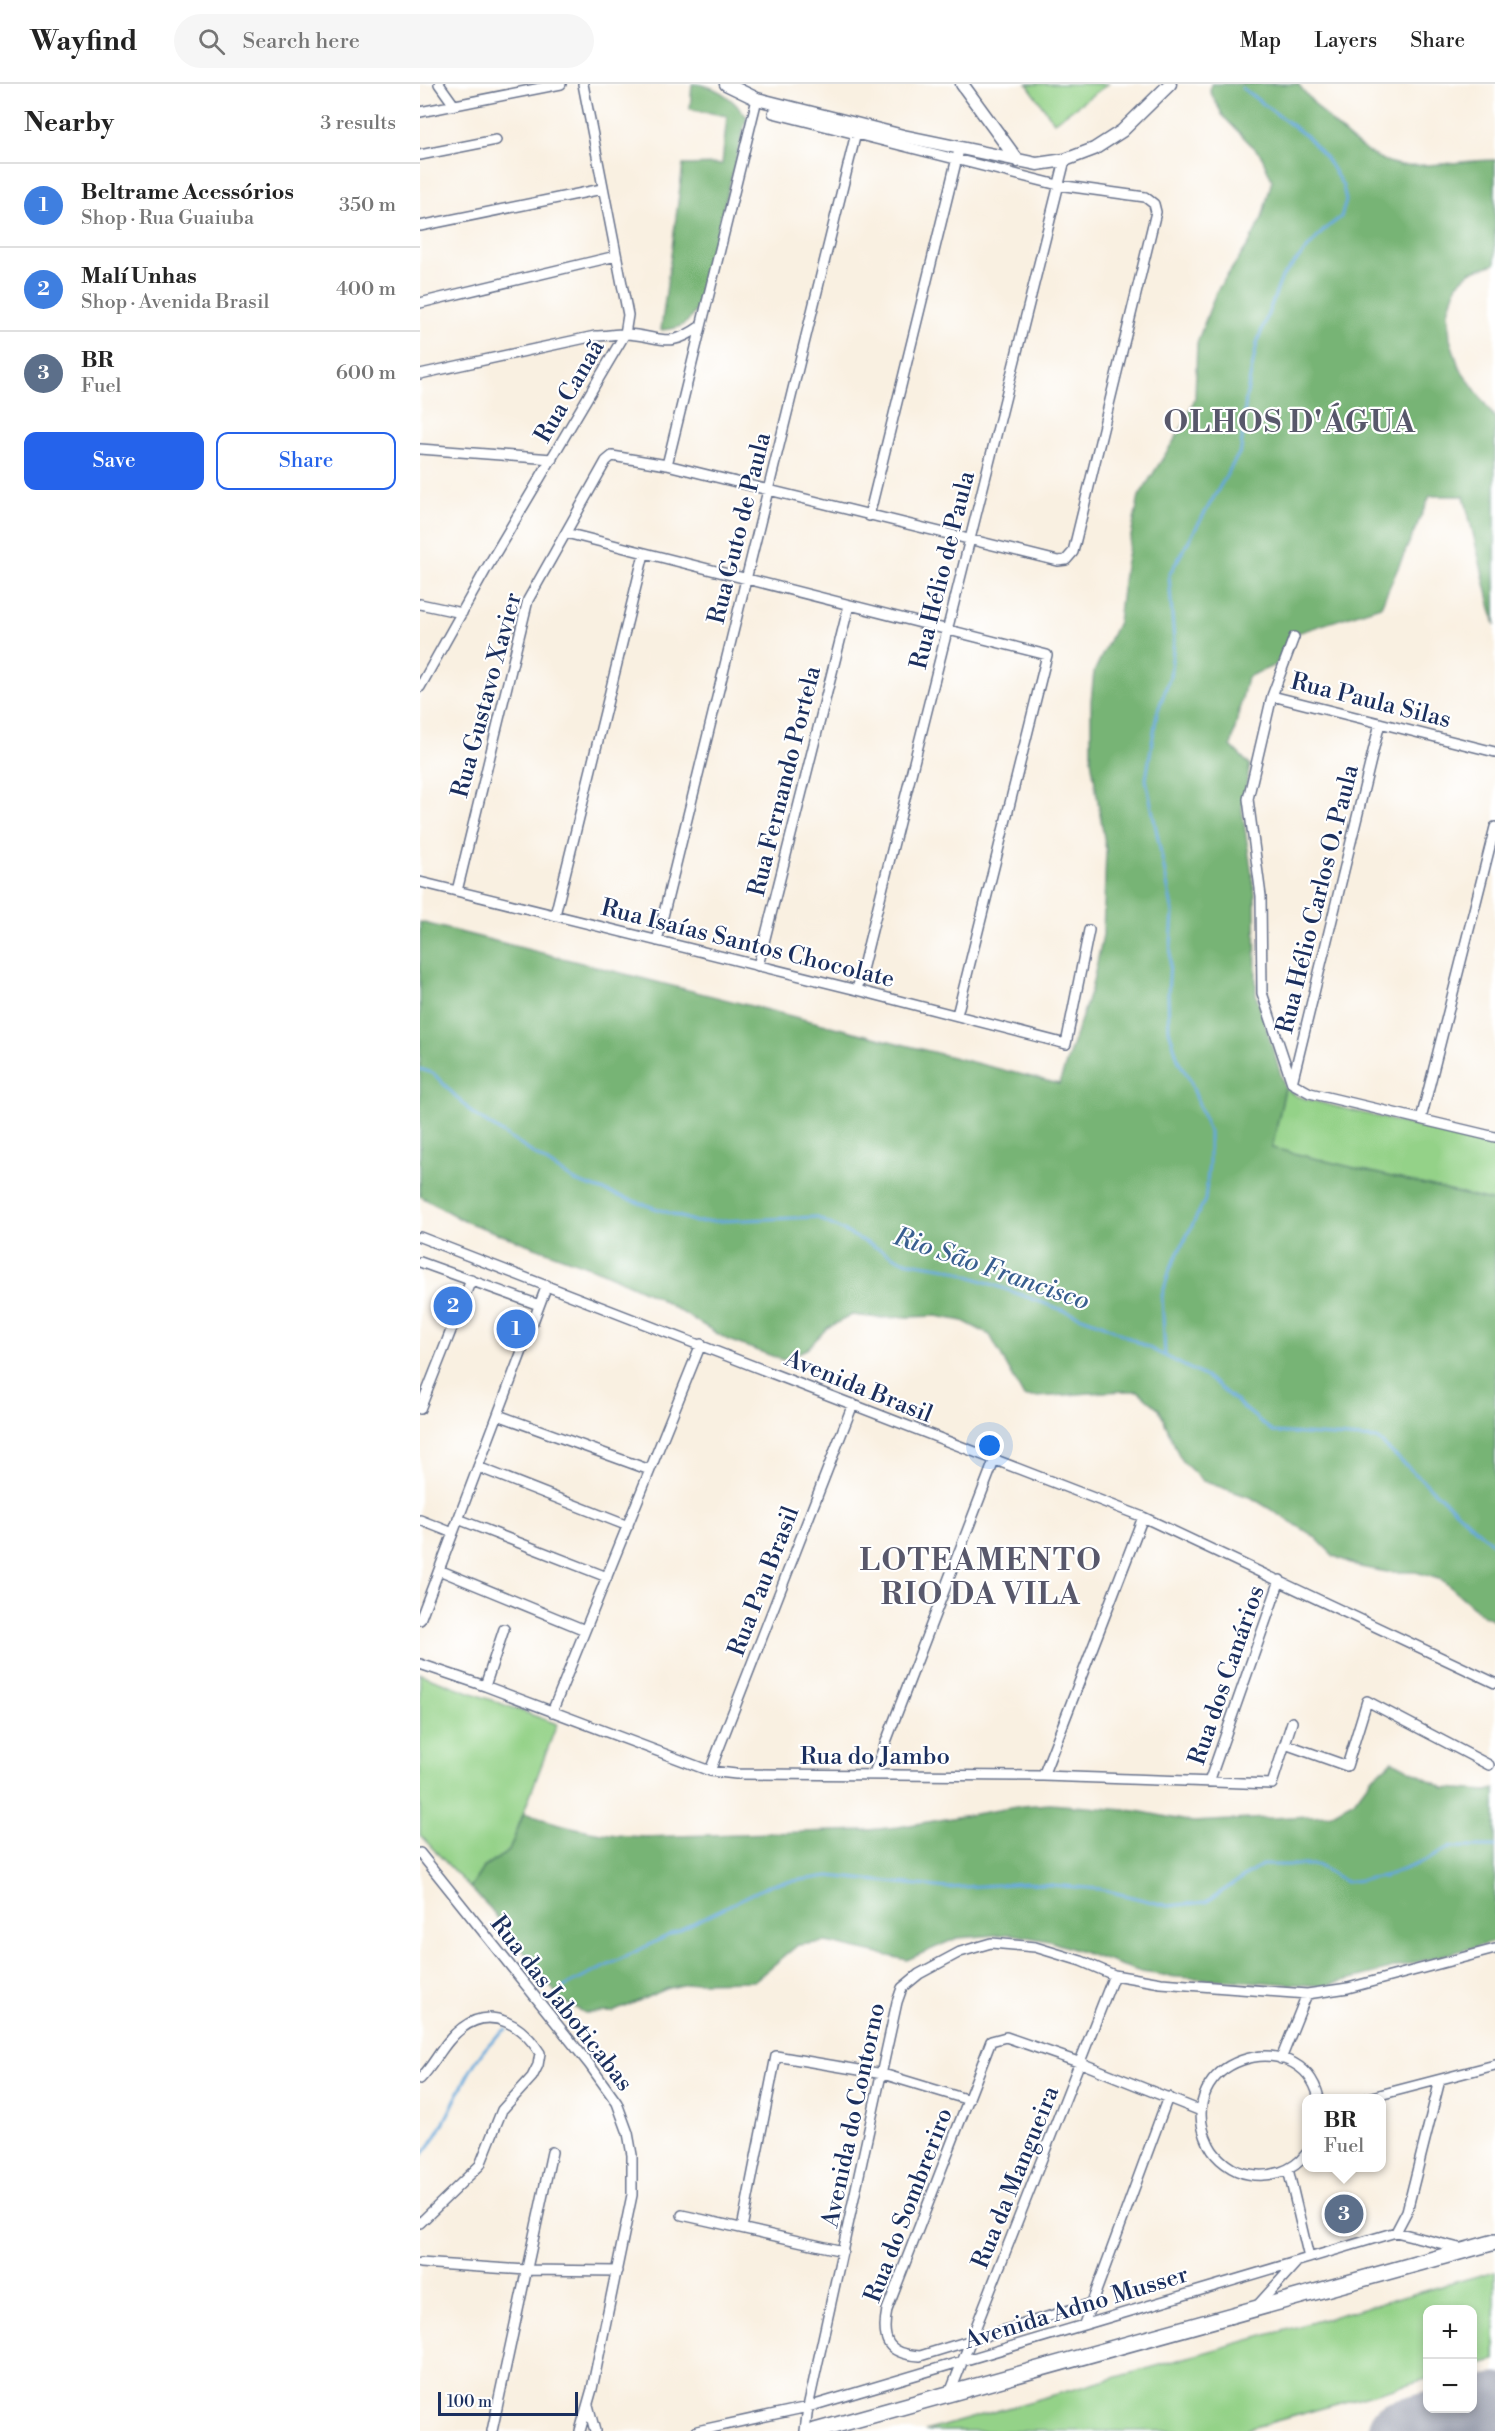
<!DOCTYPE html>
<meta charset="utf-8">
<style>
body{margin:0;font-family:"Libre Bodoni",serif;background:#f6f6f6;color:#222}
.controls{position:absolute;right:18px;bottom:18px;display:grid;overflow:hidden;border-radius:12px;box-shadow:0 3px 9px #0003}
.controls button{width:54px;height:54px;display:grid;place-items:center;padding:0;border:0;border-bottom:2px solid #e0e0e0;background:#fff;color:#222;font:30px sans-serif}
.scale{position:absolute;left:18px;bottom:15px;width:140px;box-sizing:border-box;padding-left:6px;border:3px solid #1b2f5e;border-top:0;font-size:16px;line-height:21px;white-space:nowrap;color:#1b2f5e;-webkit-text-stroke:4px #fff;paint-order:stroke}
.you{position:absolute;left:570px;top:1362px;width:21px;height:21px;margin:-15px;border:4px solid #fff;border-radius:50%;background:#1a73e8;box-shadow:0 0 0 9px #1a73e833}
.badge{display:grid;place-items:center;width:39px;height:39px;border-radius:50%;background:#2563eb;color:#fff;font-size:20px;font-weight:700}
.pin{position:absolute;translate:-50% -50%;border:3px solid #fff;box-shadow:0 2px 6px #0006}
.popup{position:absolute;left:882px;top:2010px;width:84px;height:78px;box-sizing:border-box;display:grid;place-content:center;border-radius:12px;background:#fff;filter:drop-shadow(0 2px 4px #0005);font-size:20px;white-space:nowrap;color:#767676}
.popup b{font-size:22px;color:#222}
.popup::after{content:'';position:absolute;left:50%;top:100%;margin-left:-12px;border:12px solid transparent;border-top-color:#fff}
.list{margin:0;padding:0;list-style:none}
h2{display:flex;justify-content:space-between;align-items:center;height:78px;margin:0;padding:0 24px;font-size:26px}
h2 small{font-size:20px;font-weight:400;color:#767676}
.list li{display:grid;grid-template-columns:39px 1fr auto;gap:18px;align-items:center;box-sizing:border-box;height:84px;padding:0 24px;border-top:2px solid #e0e0e0}
.list b{display:block;font-size:22px;white-space:nowrap}
.list p{margin:0;font-size:20px;white-space:nowrap;color:#767676}
.list em{font-size:20px;font-style:normal;color:#767676}
.actions{display:flex;gap:12px;padding:18px 24px}
.actions a{flex:1;padding:14px 0;border:2px solid #2563eb;border-radius:12px;text-align:center;font-size:21px;color:#2563eb}
.actions .main{background:#2563eb;color:#fff}
.icon{flex:none;width:33px;height:33px;fill:none;stroke:currentColor;stroke-width:2;stroke-linecap:round;stroke-linejoin:round}
.map{position:relative;flex:none;width:1075px;height:2347px;overflow:hidden}
header{display:flex;align-items:center;gap:36px;box-sizing:border-box;height:84px;padding:0 30px;background:#fff;border-bottom:2px solid #e0e0e0}
header strong{font-size:28px}
nav{display:flex;gap:33px;margin-inline-start:auto;font-size:21px}
.search{width:420px;height:54px;background:#f6f6f6;display:flex;align-items:center;gap:15px;box-sizing:border-box;padding:0 21px;border-radius:33px;color:#767676;font-size:22px}
main{display:flex}
aside{flex:1;background:#fff}
.map>svg:first-child{display:block}
.green{fill:#94d288;stroke:#588073;stroke-width:1.5}
.forest{fill:#77b474;stroke:#497269;stroke-width:1.5}
.lines{fill:none;stroke-linecap:round;stroke-linejoin:round}
.stream{stroke:#65a8da;stroke-width:3}
.taxiway{stroke:#8a90a0;stroke-width:26}
.runway{stroke:#8a90a0;stroke-width:63}
.minor-casing{stroke:#69738c;stroke-width:12}
.tertiary-casing{stroke:#69738c;stroke-width:15}
.primary-casing{stroke:#69738c;stroke-width:18}
.minor{stroke:#fff;stroke-width:9}
.tertiary{stroke:#fff;stroke-width:12}
.primary{stroke:#fff;stroke-width:15}
.labels{text-anchor:middle;stroke-width:4.5;stroke-linejoin:round;paint-order:stroke}
.street-label{font-size:24px;fill:#1b2f5e;stroke:#fff}
.water-label{font-size:26px;font-style:italic;fill:#395f90;stroke:#fff}
.district-label{font-size:30px;font-weight:bold;letter-spacing:1.5px;fill:#58586b;stroke:#fff}
</style>
<header>
<strong>Wayfind</strong>
<div class="search"><svg class="icon" aria-label="search" viewBox="0 0 24 24"><circle cx="10" cy="10" r="6"/><path d="M15 15l6 6"/></svg>Search here</div>
<nav><a>Map</a><a>Layers</a><a>Share</a></nav>
</header>
<main>
<aside>
<h2>Nearby<small>3 results</small></h2>
<ul class="list">
<li><span class="badge" style="background:#3f7fe0">1</span><div><b>Beltrame Acessórios</b><p>Shop · Rua Guaiuba</p></div><em>350 m</em></li>
<li><span class="badge" style="background:#3f7fe0">2</span><div><b>Malí Unhas</b><p>Shop · Avenida Brasil</p></div><em>400 m</em></li>
<li><span class="badge" style="background:#5c6f8a">3</span><div><b>BR</b><p>Fuel</p></div><em>600 m</em></li>
</ul>
<div class="actions"><a class="main">Save</a><a>Share</a></div>
</aside>
<div class="map">
<svg width="1075" height="2347" viewBox="0 0 1075 2347">
<rect width="100%" height="100%" fill="#fff"/>
<filter id="ink" filterUnits="userSpaceOnUse"><feTurbulence type="fractalNoise" baseFrequency=".0167" numOctaves="2"/><feDisplacementMap in="SourceGraphic" scale="12" xChannelSelector="R" yChannelSelector="G"/><feConvolveMatrix kernelMatrix="1 2 1 2 8 2 1 2 1" color-interpolation-filters="sRGB"/></filter>
<filter id="wash" filterUnits="userSpaceOnUse"><feTurbulence type="fractalNoise" baseFrequency=".008" numOctaves="4" result="noise"/><feDisplacementMap in="SourceGraphic" scale="24" xChannelSelector="R" yChannelSelector="G"/><feGaussianBlur stdDeviation="1.35" result="paint"/><feColorMatrix in="noise" values="0 0 0 0 0 0 0 0 0 0 0 0 0 0 0 0 0 1.4 0 .05"/><feComposite in="paint" operator="in"/></filter>
<g filter="url(#wash)">
<rect width="100%" height="100%" fill="#f9f0e1"/>
<path class="green" d="M607,0H688L634,38Z
M865,1004L876,1012L890,1016L1075,1062V1118L852,1064Z
M0,1590L137,1640L89,1767L63,1784L50,1804L0,1751Z
M1075,2187V2276L1053,2282L1052,2226H1008L1007,2295L820,2347H505Z"/>
<path class="forest" d="M272,0C295,0 314,16 327,33L278,222C269,240 261,245 241,246L263,81L302,80L307,32L270,25Z
M791,0H878C900,28 945,78 982,81C1013,83 1044,76 1075,76V180L1050,188L1037,200L1028,227L1030,255L1039,283L1075,334V541L1044,412H1010L961,522L871,551L856,581L827,593L811,662L830,681L822,725L835,810L836,911L865,1004L852,1064L1075,1118V1536L1063,1531L1022,1496L996,1488H967L940,1483L914,1472L894,1452L832,1414L783,1397L761,1376L739,1325L718,1307C680,1306 643,1313 604,1313L570,1251L543,1237L516,1232L459,1234L432,1231L407,1244L387,1265L363,1276L308,1256L235,1212L183,1188L44,1137L0,1112V838L639,1000L671,906L683,851L686,766L671,675V617L674,588L698,538L705,482L719,412L765,339L775,314L777,259L796,208L828,161L842,134L852,96L841,71L803,32L790,7Z
M973,1677L1024,1704L1067,1707L1075,1705V1858L904,1902L756,1893L721,1888L629,1857L591,1850L537,1854L487,1876L406,1858L378,1861L334,1897L275,1898L246,1905L193,1928L165,1929L141,1916L70,1824L50,1804L63,1784L89,1767L104,1729C144,1743 183,1752 225,1753L448,1746L478,1743L602,1722L630,1720L717,1727L773,1738L909,1731L934,1717L951,1694Z"/>
<g class="lines">
<path class="stream" d="M0,985L13,989L52,1029L155,1097L276,1138L396,1133L483,1177L527,1184L684,1241L788,1294L853,1348L957,1355L1075,1462
M745,1272L742,1212L750,1185L785,1116L789,1079V1048L770,996L759,978L749,946L748,910L753,829L726,695L737,629L750,593L754,557L749,491L821,366L826,314L837,259L862,193L905,145L921,133L926,117L923,102L906,74L886,52L822,4
M142,1904L352,1800L409,1792L528,1804L607,1799L680,1805L748,1822L786,1818L842,1781H897L926,1798L964,1793L1005,1777L1031,1763H1075
M0,2073C35,2036 42,1976 86,1945"/>
<path class="taxiway" d="M1058,2326L1075,2325"/>
<path class="runway" d="M979,2347L1075,2321"/>
</g>
</g>
<g filter="url(#ink)">
<g class="lines">
<g class="minor-casing">
<path id="minor" d="M19,0L34,21
M0,28L141,0
M0,71L76,56
M0,142L182,105
M0,219L196,172
M0,290L175,252C185,252 195,250 204,250C241,251 246,267 281,242
M0,365L132,375
M247,381L337,15
M449,432L538,70
M146,449L627,571L537,931
M0,520L42,529
M0,603L65,487L205,250L208,231L163,0
M852,612L1075,668
M0,798L437,906L646,960L669,846
M37,807L108,516L186,377L192,372L247,381L638,477L646,476L653,468L736,128L734,120L725,113L638,101L353,29
M135,831L224,470
M237,857L437,45
M338,882L429,521
M437,906L645,76
M872,999L842,909L841,812L828,715L852,612L874,553
M872,999L960,639
M872,999L890,1009L1075,1053
M1001,1035L1075,743
M0,1153L723,1433L1075,1599
M0,1178L119,1221
M0,1325L51,1196
M78,1331L230,1386
M58,1383L208,1442
M38,1435L187,1493
M0,1436L33,1449
M19,1486L165,1546
M0,1536L127,1201
M0,1580L65,1602L290,1687L316,1690L623,1692L852,1700L872,1638
M65,1602L84,1545
M132,1628L281,1260
M865,1660L927,1682L947,1617L1069,1681
M290,1687L433,1320
M454,1689L574,1377
M623,1692L723,1433
M789,1698L860,1496
M0,1769L169,1980L197,2019L208,2049L212,2071V2111L172,2305L160,2347
M861,1975L887,1910
M0,1995C15,1980 24,1957 42,1944C72,1921 103,1942 120,1969L118,1981L112,1993L82,2026L60,2081L0,2139
M948,2014L1075,1981
M886,2070C873,2088 849,2094 828,2090C813,2088 796,2075 789,2061C748,1976 880,1936 899,2014
M868,2085L889,2174
M262,2131L423,2167
M322,2144L356,1972L463,1990L549,2016
M976,2148L987,2127L1020,1996
M0,2179L106,2186L197,2187
M669,2220L500,2272C467,2270 461,2256 467,2226L571,1957L586,1953L661,1979L781,2027
M837,2222L876,2179
M664,2240L748,2013
M530,2309L694,1891
M168,2321L175,2347
M72,2347L132,2068
M277,2347L388,2323L976,2148L1043,2165
M385,2347L388,2323L477,1918L482,1904L499,1890L540,1868L571,1859L615,1863L661,1877L694,1891L741,1899L887,1910L928,1904L1075,1865"/>
</g>
<g class="tertiary-casing">
<path id="tertiary" d="M306,0L337,15L483,52L617,80L645,76L674,65L702,47L750,0
M542,0L598,77"/>
</g>
<g class="primary-casing">
<path id="primary" d="M395,2347L1075,2158"/>
</g>
<use href="#minor" class="minor"/>
<use href="#tertiary" class="tertiary"/>
<use href="#primary" class="primary"/>
</g>
</g>
<g class="labels">
<g class="street-label">
<text transform="translate(149 307) rotate(-60)" y="8">Rua Canaã</text>
<text transform="translate(319 444) rotate(-76)" y="8">Rua Guto de Paula</text>
<text transform="translate(522 486) rotate(-76)" y="8">Rua Hélio de Paula</text>
<text transform="translate(66 611) rotate(-75)" y="8">Rua Gustavo Xavier</text>
<text transform="translate(951 616) rotate(14)" y="8">Rua Paula Silas</text>
<text transform="translate(364 697) rotate(-76)" y="8">Rua Fernando Portela</text>
<text transform="translate(897 815) rotate(-76)" y="8">Rua Hélio Carlos O. Paula</text>
<text transform="translate(328 859) rotate(14)" y="8">Rua Isaías Santos Chocolate</text>
<text transform="translate(439 1302) rotate(22)" y="8">Avenida Brasil</text>
<text transform="translate(343 1497) rotate(-69)" y="8">Rua Pau Brasil</text>
<text transform="translate(806 1591) rotate(-71)" y="8">Rua dos Canários</text>
<text x="455" y="1680">Rua do Jambo</text>
<text transform="translate(142 1919) rotate(52)" y="8">Rua das Jaboticabas</text>
<text transform="translate(433 2031) rotate(-78)" y="8">Avenida do Contorno</text>
<text transform="translate(595 2093) rotate(-68)" y="8">Rua da Mangueira</text>
<text transform="translate(488 2121) rotate(-69)" y="8">Rua do Sombreriro</text>
<text transform="translate(656 2223) rotate(-17)" y="8">Avenida Adno Musser</text>
</g>
<g class="water-label">
<text transform="translate(572 1184) rotate(19)" y="9">Rio São Francisco</text>
</g>
<g class="district-label">
<text x="870" y="348">OLHOS D'ÁGUA</text>
<text x="561" y="1486">LOTEAMENTO<tspan x="561" dy="34">RIO DA VILA</tspan></text>
</g>
</g>
</svg>
<div class="controls">
<button>+</button>
<button>−</button>
</div>
<div class="scale">100 m</div>
<div class="you"></div>
<div class="pin badge" style="left:96px;top:1245px;background:#3f7fe0">1</div>
<div class="pin badge" style="left:33px;top:1222px;background:#3f7fe0">2</div>
<div class="pin badge" style="left:924px;top:2130px;background:#5c6f8a">3</div>
<div class="popup"><b>BR</b>Fuel</div>
</div>
</main>
